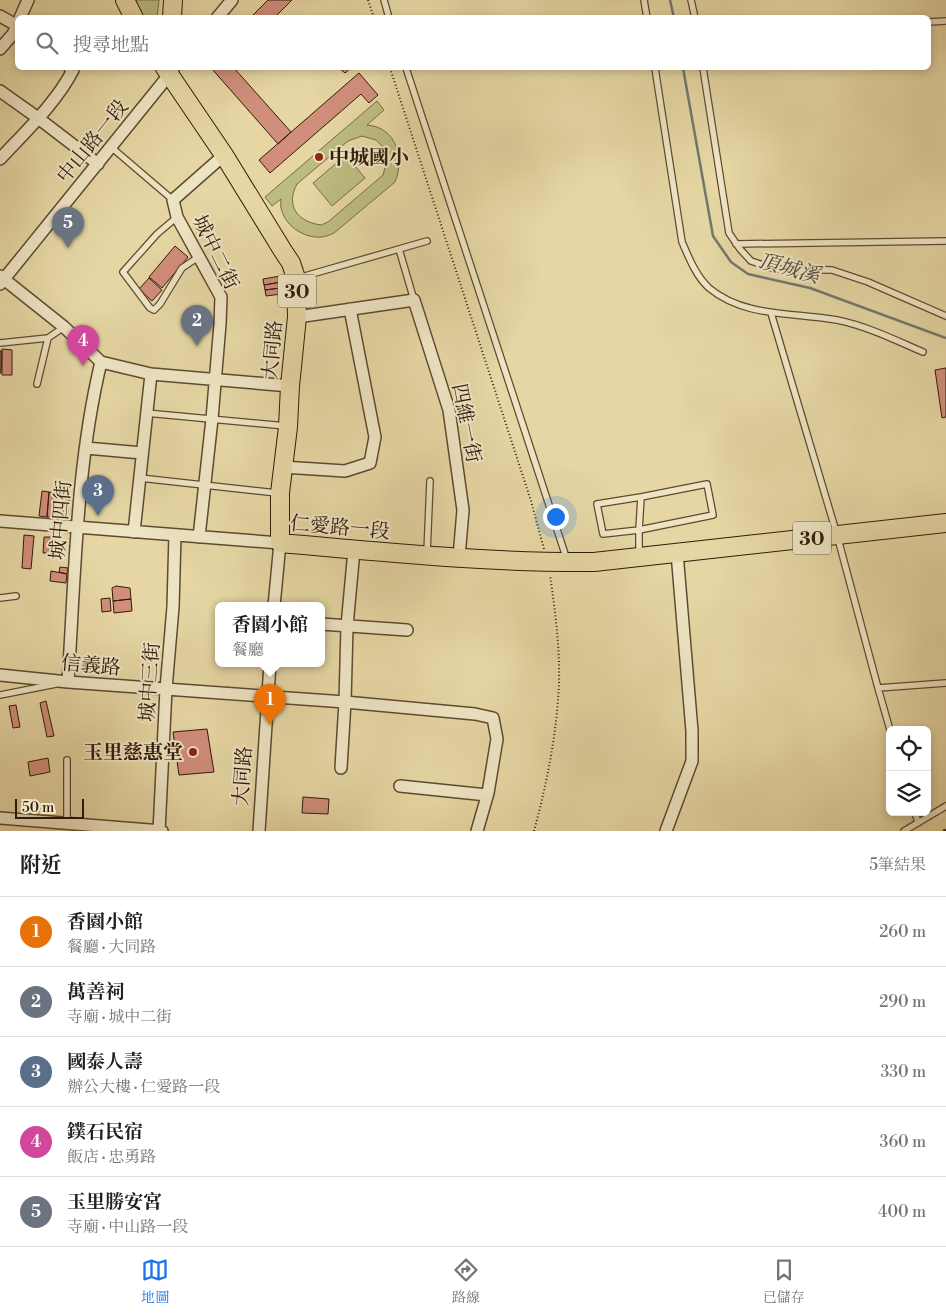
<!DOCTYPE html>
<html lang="zh-TW">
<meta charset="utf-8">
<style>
body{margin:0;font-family:"Libre Bodoni","Noto Serif TC",serif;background:#f6f6f6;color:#202124}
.controls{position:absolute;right:15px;bottom:15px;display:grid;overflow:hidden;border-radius:8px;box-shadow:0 2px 8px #0003}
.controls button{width:45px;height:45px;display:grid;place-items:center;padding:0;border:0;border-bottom:1px solid #e0e0e0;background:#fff;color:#202124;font:25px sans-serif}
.scale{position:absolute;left:15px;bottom:12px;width:69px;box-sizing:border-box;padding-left:5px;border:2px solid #311b0a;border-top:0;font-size:14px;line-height:18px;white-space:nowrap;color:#311b0a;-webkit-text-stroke:4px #eee4c3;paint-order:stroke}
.you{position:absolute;left:555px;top:516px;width:18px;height:18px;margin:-12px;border:4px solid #fff;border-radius:50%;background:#1a73e8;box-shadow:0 0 0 8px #1a73e833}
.badge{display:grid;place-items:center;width:32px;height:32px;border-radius:50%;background:#1a73e8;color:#fff;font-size:16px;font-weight:700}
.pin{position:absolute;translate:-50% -41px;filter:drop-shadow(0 1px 2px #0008)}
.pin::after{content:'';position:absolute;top:26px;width:18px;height:15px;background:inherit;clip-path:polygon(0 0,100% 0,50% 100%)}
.popup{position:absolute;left:215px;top:602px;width:110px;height:65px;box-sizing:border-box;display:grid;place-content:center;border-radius:8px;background:#fff;filter:drop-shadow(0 1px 4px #0005);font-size:16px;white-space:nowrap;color:#757577}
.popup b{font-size:19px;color:#202124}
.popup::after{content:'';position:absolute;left:50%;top:100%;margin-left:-10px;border:10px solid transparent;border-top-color:#fff}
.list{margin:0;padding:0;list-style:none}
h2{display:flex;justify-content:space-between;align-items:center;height:65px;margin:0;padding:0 20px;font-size:21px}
h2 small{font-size:16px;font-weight:400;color:#757577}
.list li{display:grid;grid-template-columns:32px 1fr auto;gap:15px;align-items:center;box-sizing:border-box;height:70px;padding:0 20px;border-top:1px solid #e0e0e0}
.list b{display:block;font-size:19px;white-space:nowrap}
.list p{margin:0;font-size:16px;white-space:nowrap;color:#757577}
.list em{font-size:16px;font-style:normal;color:#757577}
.icon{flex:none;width:28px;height:28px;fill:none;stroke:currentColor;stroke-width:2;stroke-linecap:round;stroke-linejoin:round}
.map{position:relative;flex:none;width:946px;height:831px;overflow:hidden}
.search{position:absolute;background:#fff;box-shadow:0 2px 8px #0003;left:15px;right:15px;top:15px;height:55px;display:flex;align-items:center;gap:12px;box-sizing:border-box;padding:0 18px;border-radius:8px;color:#757577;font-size:19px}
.sheet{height:415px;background:#fff}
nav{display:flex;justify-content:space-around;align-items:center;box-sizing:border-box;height:70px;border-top:1px solid #e0e0e0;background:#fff;font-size:14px;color:#757577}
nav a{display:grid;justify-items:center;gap:2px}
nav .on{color:#1a73e8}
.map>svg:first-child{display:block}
.green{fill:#bdbc80;stroke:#776c45;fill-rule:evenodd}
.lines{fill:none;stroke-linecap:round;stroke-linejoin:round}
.stream{stroke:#71786e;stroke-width:2.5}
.building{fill:#d08e7b;stroke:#311b0a}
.service-casing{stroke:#5e4a30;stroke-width:8}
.minor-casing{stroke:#5e4a30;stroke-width:14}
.primary-casing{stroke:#311b0a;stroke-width:20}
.path{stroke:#311b0a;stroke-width:2;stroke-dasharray:1 2.5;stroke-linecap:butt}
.service{stroke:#eee4c3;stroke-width:5.5}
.minor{stroke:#eee4c3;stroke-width:11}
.primary{stroke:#e5d6a3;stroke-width:18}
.rail{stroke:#311b0a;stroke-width:2.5;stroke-dasharray:9 9;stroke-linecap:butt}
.poi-dot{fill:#8f2418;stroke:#eee4c3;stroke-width:2}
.labels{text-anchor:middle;stroke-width:4;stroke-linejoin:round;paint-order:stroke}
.shield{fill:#eee4c3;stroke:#6a5742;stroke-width:1}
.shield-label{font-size:19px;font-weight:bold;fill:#311b0a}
.street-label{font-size:20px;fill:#311b0a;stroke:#eee4c3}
.poi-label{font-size:20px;font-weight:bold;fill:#311b0a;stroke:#eee4c3;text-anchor:start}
.water-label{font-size:21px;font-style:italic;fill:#514a3c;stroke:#eee4c3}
</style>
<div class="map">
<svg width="946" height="831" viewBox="0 0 946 831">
<rect width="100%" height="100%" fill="#e5d6a3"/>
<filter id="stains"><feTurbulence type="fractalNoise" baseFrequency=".004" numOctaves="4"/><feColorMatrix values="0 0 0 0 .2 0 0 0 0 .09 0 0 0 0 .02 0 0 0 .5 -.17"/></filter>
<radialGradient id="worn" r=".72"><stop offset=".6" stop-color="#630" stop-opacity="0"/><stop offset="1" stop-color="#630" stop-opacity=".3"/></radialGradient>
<path class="green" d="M134,0H159L157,17H143Z
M377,101L384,110L367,125C396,127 405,158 395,182L334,233C328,236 322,238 315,237C296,235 278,218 281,199L272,206L265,197ZM362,136L376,140L382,146L387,160L383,175L328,222L321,225C298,222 285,206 297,184L348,141Z
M346,155L365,178L332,206L313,183Z"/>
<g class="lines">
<path class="stream" d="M670,0L674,18
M683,68L713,236L731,262L748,274L810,288L946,338"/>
</g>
<path class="building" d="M268,0H292L274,18H250Z
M213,68H234L291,132L278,144L212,69Z
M339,68H351L345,73Z
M359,73L378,95L369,103L361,94L270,173L259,160Z
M175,246L188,257L162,288L149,277Z
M286,275L287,281L264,285L263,279Z
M149,278L162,290L152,301L139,289Z
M287,281L288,287L265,290L264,285Z
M288,287L289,293L266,296L265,290Z
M2,349L12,350V375H2Z
M0,351H2L1,373H0Z
M946,368V417L942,418L935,370Z
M42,491L49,492L47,517L39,516Z
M49,492L58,493L55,517H47Z
M58,493L70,494L67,519L55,517Z
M24,535L34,536L31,569L22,568Z
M44,537H53V553H43Z
M60,567L68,568L67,574L59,572Z
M51,571L67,574L66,583L50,581Z
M116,586L130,588L131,599L113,601L112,588Z
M110,598L111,611L102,612L101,599Z
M131,599L132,611L114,613L113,601Z
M46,701L54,736L47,737L40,703Z
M16,705L20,727L13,728L9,706Z
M207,729L214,772L179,775L173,732Z
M48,758L50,772L30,776L28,762Z
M303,797L329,799L328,814L302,813Z"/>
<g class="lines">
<g class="service-casing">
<path id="service" d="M384,0L389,18
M644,0L647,18
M691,0L695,18
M928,22L946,21
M406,68L567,560
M655,68L682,242C689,258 696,276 709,288C745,318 794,312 837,320C867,326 895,340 923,352
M703,68L729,233L740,249L751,261L775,269L832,270L868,282L946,316
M111,147L173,200
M177,217L157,234L123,272L150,308L154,310L160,304L182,268L200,256
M736,244L946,241
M399,249L414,300
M298,278L427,241
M771,313L837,535L878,688L946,683
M0,343L48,338L64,327
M37,384L48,338
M146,413L286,426
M140,478L277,493
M427,553L430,481
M639,555V530L713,515L707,484L641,497L639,530L603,534L597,504L641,497
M0,598L16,596
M878,688L890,730
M0,695L56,684
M915,812L918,823
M67,824V760
M904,831L946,806"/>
</g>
<g class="minor-casing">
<path id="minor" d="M0,16L18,26
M20,18L28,0
M217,18L232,0
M0,49L13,34L18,24
M0,91L38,118L98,164
M0,159C25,132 56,103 73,70L70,68
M0,276L64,327L101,362L151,374L290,386
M0,284L173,70
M297,317L414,300L449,410L463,510L459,557
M86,448L142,453
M283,467L345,471L370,463L375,437L350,309
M0,521L280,543L274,606
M134,532L151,374
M199,537L212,419L220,324L221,297L177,217L173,200L224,155
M321,624L407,630
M0,675L68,682L345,702L475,714L493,718L497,739L488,793L477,831
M68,682C75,576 76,466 101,362
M341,768L345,702L347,626L354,550
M400,786L487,795
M0,818L162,831
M159,831L166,689L173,607L175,535
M259,831L270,664
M666,831L692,761V731L677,553"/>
</g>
<g class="primary-casing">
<path id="primary" d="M125,0L134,18
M172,18L173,0
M165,68L224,155L283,251L291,263L296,278L297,317L290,386L288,427L280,493V543C384,552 489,563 594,562L946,523"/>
</g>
<path class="path" d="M368,0L374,18
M390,68L531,501L544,549
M534,831C547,783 557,733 559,683C560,647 555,610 550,575"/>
<use href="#service" class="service"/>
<use href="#minor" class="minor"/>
<use href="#primary" class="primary"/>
<path class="rail" d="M943,831L946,830"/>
</g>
<g class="poi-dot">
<circle cx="319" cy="157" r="5"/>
<circle cx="193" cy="752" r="5"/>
</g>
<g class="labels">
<g class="shield">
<rect x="278" y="274.5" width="38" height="33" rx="4"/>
<rect x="793" y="521.5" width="38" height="33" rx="4"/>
</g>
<g class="shield-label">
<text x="297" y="298">30</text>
<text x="812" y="545">30</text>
</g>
<g class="street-label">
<text transform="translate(92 141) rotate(-51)" y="7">中山路一段</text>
<text transform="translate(216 252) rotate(64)" y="7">城中二街</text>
<text transform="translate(272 350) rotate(-85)" y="7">大同路</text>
<text transform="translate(467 423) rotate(79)" y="7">四維一街</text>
<text transform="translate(60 520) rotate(-85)" y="7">城中四街</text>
<text transform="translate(340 527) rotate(5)" y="7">仁愛路一段</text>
<text transform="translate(91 665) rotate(5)" y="7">信義路</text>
<text transform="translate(149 682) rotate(-86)" y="7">城中三街</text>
<text transform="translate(242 776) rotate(-86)" y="7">大同路</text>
</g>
<g class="poi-label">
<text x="329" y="164">中城國小</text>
<text x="183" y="759" text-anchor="end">玉里慈惠堂</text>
</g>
<g class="water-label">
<text transform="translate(789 268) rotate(15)" y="7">頂城溪</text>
</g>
</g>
<rect width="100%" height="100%" filter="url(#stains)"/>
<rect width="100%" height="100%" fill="url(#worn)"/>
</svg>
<div class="controls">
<button><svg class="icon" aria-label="locate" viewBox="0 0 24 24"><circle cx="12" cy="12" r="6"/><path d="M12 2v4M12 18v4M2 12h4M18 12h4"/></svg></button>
<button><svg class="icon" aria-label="layers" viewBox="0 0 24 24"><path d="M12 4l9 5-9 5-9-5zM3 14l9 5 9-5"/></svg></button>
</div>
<div class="scale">50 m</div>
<div class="you"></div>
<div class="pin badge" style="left:270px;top:725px;background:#e8710a">1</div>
<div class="popup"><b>香園小館</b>餐廳</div>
<div class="pin badge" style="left:197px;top:346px;background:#6b7280">2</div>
<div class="pin badge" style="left:98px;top:516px;background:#5c6f8a">3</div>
<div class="pin badge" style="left:83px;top:366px;background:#d1479c">4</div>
<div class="pin badge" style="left:68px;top:248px;background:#6b7280">5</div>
<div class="search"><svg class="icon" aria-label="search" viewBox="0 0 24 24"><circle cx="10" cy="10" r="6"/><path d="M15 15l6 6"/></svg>搜尋地點</div>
</div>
<section class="sheet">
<h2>附近<small>5筆結果</small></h2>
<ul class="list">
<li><span class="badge" style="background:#e8710a">1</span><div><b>香園小館</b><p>餐廳 · 大同路</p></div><em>260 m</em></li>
<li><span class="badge" style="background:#6b7280">2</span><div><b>萬善祠</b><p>寺廟 · 城中二街</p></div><em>290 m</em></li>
<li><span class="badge" style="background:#5c6f8a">3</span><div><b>國泰人壽</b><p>辦公大樓 · 仁愛路一段</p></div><em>330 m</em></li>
<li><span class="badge" style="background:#d1479c">4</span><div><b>鏷石民宿</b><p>飯店 · 忠勇路</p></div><em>360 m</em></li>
<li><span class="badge" style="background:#6b7280">5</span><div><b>玉里勝安宮</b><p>寺廟 · 中山路一段</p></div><em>400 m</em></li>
</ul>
</section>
<nav>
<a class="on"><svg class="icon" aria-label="map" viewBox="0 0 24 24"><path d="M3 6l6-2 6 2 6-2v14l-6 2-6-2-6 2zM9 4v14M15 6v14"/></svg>地圖</a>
<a><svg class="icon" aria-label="directions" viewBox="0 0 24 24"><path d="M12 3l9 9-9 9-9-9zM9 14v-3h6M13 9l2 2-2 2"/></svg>路線</a>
<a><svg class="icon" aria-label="saved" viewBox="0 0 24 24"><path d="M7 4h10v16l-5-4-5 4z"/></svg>已儲存</a>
</nav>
